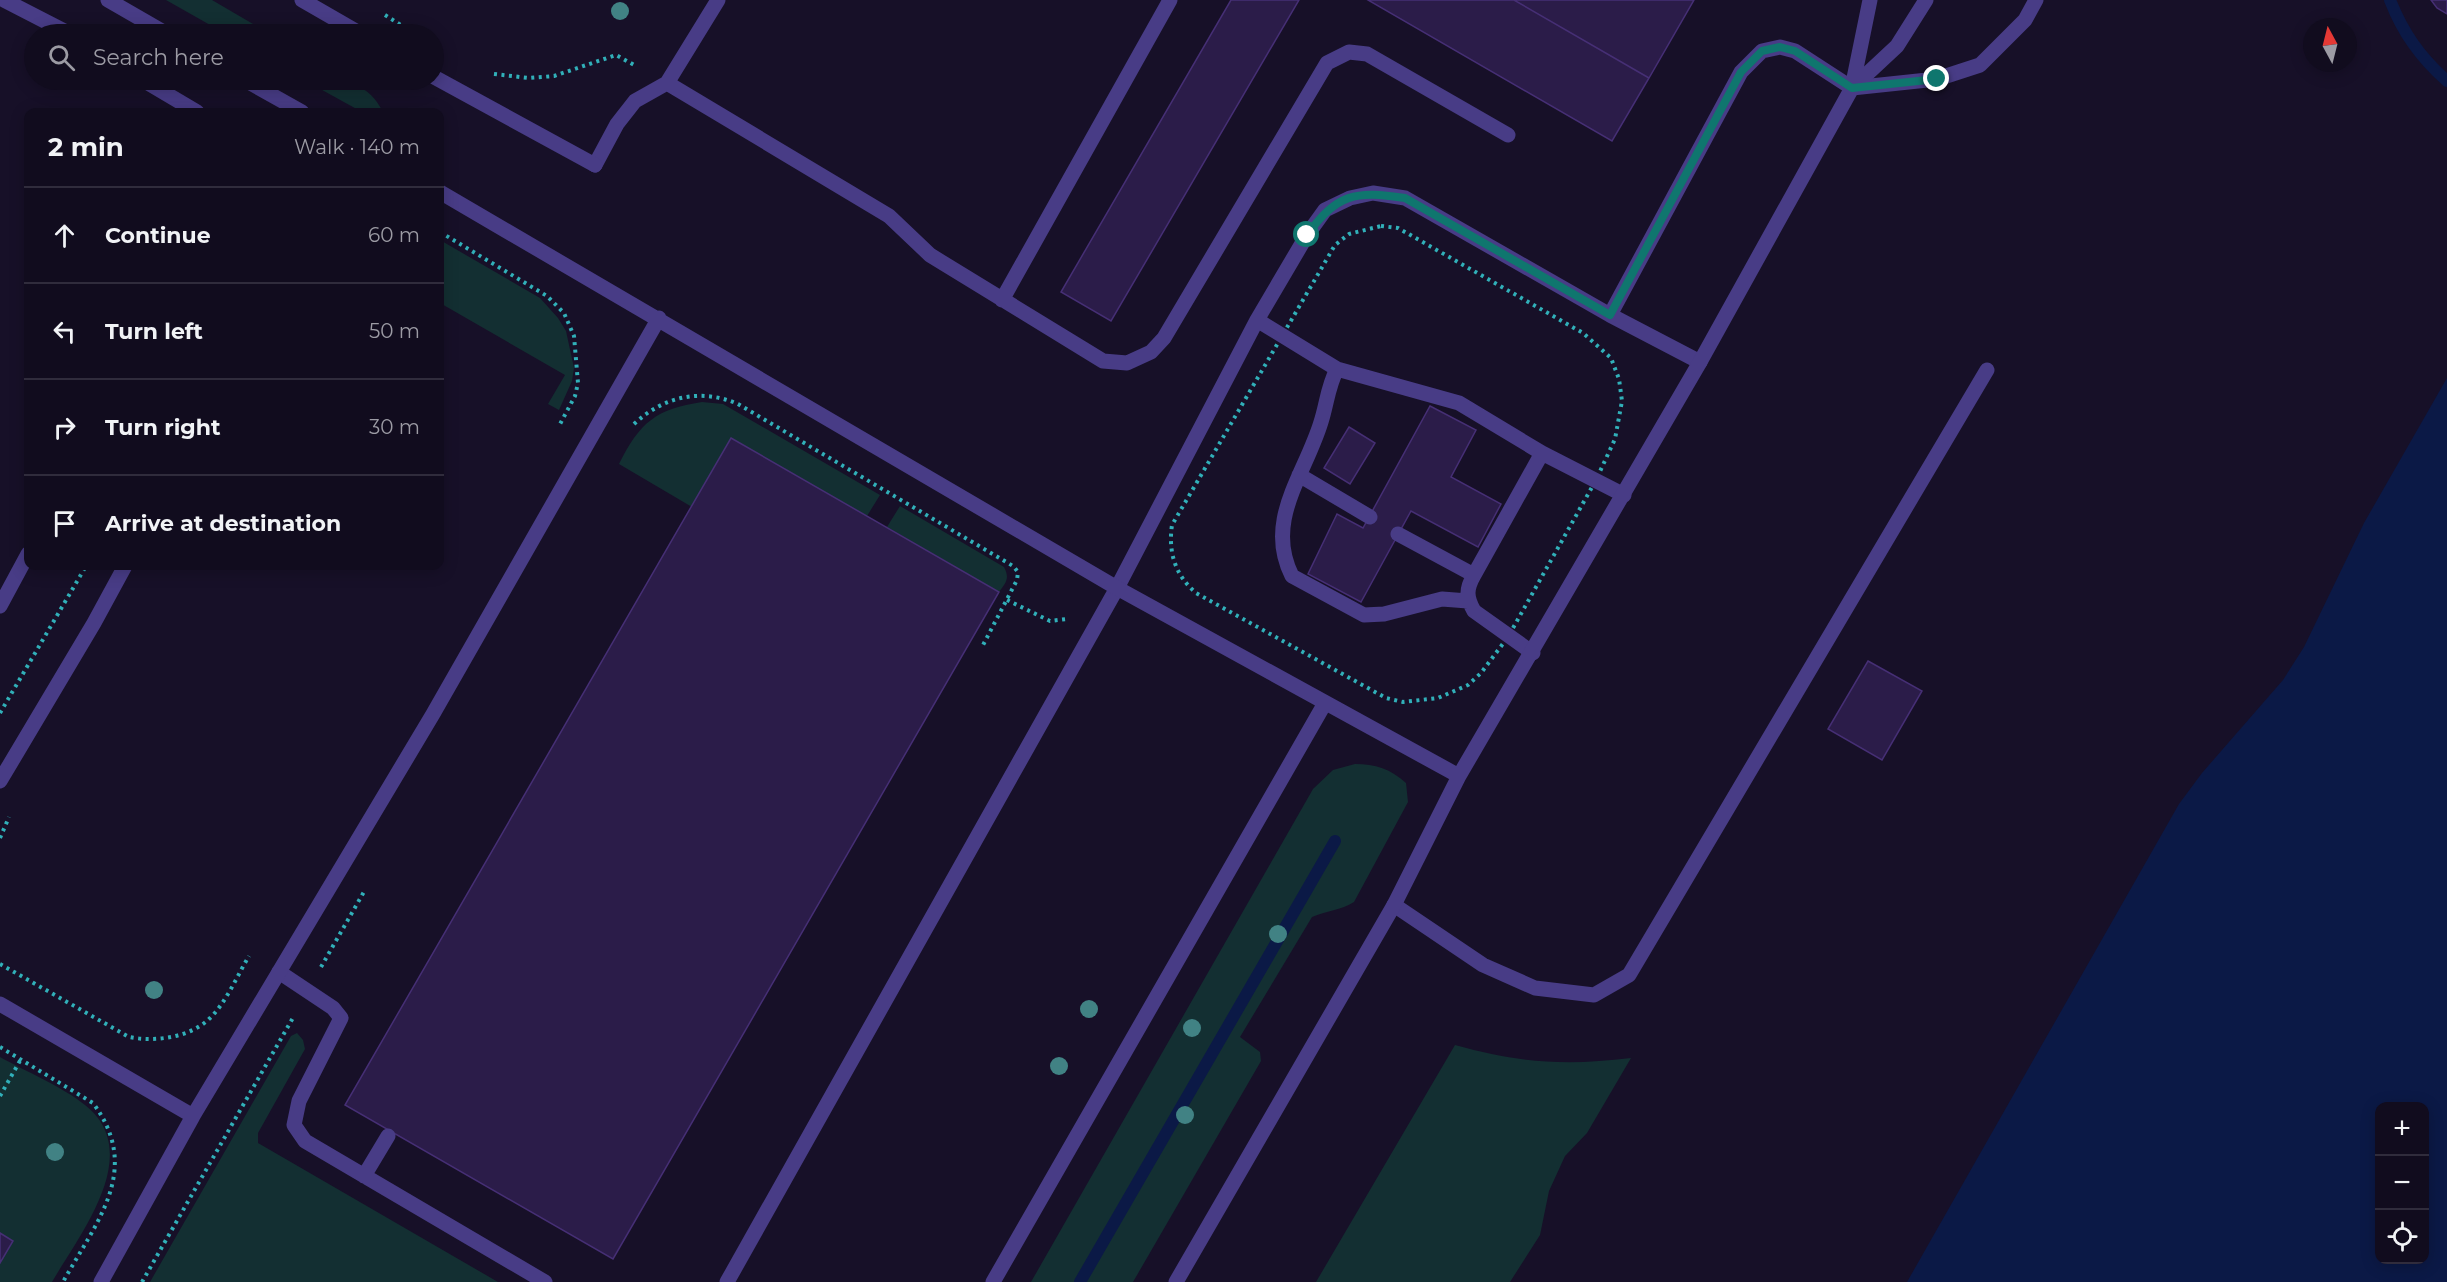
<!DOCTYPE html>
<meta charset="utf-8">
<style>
body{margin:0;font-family:Montserrat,sans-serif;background:#1a1527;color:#f1f3f6}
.controls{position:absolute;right:18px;bottom:18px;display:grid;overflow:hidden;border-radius:12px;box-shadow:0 3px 15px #0003}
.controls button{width:54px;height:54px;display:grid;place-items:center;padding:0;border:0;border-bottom:2px solid #302c3c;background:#110c1e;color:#f1f3f6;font:30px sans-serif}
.compass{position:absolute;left:2303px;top:18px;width:54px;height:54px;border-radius:50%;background:#110c1e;box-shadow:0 3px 15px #0003;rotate:353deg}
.stop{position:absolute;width:18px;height:18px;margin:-14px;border:4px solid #0f766e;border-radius:50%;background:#fff}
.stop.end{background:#0f766e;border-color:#fff;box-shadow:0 2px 6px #0008}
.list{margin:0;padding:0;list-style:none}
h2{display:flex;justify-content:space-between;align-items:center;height:78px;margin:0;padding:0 24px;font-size:26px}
h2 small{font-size:20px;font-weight:400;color:#9c9ba4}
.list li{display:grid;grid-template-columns:39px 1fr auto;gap:18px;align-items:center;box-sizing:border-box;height:96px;padding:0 24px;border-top:2px solid #302c3c}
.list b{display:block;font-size:22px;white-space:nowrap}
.list em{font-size:20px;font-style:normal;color:#9c9ba4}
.icon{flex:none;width:33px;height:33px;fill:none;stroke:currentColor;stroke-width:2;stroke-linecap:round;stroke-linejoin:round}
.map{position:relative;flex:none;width:2447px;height:1282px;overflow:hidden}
.search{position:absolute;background:#110c1e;box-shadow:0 3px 15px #0003;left:24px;top:24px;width:420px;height:66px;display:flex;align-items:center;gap:15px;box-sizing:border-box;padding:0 21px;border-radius:33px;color:#9c9ba4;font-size:22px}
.panel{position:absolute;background:#110c1e;box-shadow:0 3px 15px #0003;left:24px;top:108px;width:420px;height:462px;border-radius:12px}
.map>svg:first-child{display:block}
.green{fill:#132f32}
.water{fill:#0b1946;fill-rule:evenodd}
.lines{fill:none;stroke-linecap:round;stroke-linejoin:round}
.stream{stroke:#0b1946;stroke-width:12}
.building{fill:#2b1c49;stroke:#462f75;stroke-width:1.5}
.path{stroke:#31b0b9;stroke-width:4;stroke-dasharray:3 4.5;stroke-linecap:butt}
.service{stroke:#483c86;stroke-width:15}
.minor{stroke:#483c86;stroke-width:15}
.tree{fill:#418284}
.route{stroke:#0f766e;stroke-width:8}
</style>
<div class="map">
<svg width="2447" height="1282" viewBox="0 0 2447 1282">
<rect width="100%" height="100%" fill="#171028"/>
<path class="green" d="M166,0H212L270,34H226Z
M304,80C338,79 366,78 383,112H362Z
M440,240L540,298L558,318L566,331L574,368L572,381L559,410L548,404L565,375L440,303Z
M702,402L723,404L880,495L867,516L692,507L619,464C640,422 656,409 702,402Z
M900,506L1004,567C1010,578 1006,583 999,592L887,527Z
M1355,764C1375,764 1391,769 1406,783L1408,802L1354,902C1341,910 1326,911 1312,917L1240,1037L1260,1052L1261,1061L1133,1282H1031L1313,789L1333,770Z
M297,1033L303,1040L305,1049L258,1133V1143L498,1282H150L291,1036Z
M1455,1045C1519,1063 1566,1066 1631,1058L1587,1133L1565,1156L1549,1191L1540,1235L1510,1282H1316Z
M0,1057C25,1071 63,1087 85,1105C146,1153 79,1235 52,1282H0V1263L13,1241L0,1233Z"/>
<path class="water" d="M2447,378V1282H1907L2179,804L2202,773L2283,680L2304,647L2364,523ZM2380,1106H2424V1260H2380Z"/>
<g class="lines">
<path class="stream" d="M2390,0C2403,33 2420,57 2447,81
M1080,1282L1335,841"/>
</g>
<path class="building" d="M1231,0H1299L1111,321L1061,292Z
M1368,0H1514L1649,78L1612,141Z
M1514,0H1694L1649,78Z
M2431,0H2447V14L2437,8Z
M1430,406L1476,430L1451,477L1501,504L1478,547L1411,511L1361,602L1308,574L1337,514L1363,528Z
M1349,427L1375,443L1350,484L1324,468Z
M731,438L999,592L613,1259L345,1105Z
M1868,661L1922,691L1882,760L1828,729Z
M0,1233L13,1241L0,1263Z"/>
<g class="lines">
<path class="path" d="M385,15L415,34
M494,74L529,78L554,76L616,55L636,66
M1381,226L1398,228L1583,333L1611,358L1619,379L1622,401L1615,439L1596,480L1508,637L1481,673L1468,685L1438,698L1403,702L1386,698L1196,593C1175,575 1168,552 1172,525L1335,245L1349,234Z
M440,232L547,296L564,313L574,336L578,383L575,396L559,426
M634,424C664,396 701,388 738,404L1013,566L1018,572L1017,580L982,647
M1007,600L1050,621L1067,619
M0,713L86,566
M0,838L9,817
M0,964L129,1037C154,1042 189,1038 209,1019C226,1003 237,976 249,956
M321,967L365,890
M0,1047L93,1103C143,1170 96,1222 63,1282
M0,1096L21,1059
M142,1282L294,1016"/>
<path class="service" d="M4,0L70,34
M143,80L197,112
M667,83L889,216L930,255L1103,361L1127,363L1151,352L1164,338L1327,63L1349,52L1367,54L1508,135
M595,165L617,124L635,101L667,83L718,0
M1002,300L1170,0
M1610,315L1741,72L1762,51L1780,47L1795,51L1852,88L1937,79L1980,65L2025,20L2036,0
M1257,320L1337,369L1459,403L1542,453L1624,495
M1337,369C1328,386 1327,403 1321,422C1305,475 1264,520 1292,576L1364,615L1384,614L1442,599L1468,601
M1299,475L1370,517
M1398,534L1474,575C1466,589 1466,597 1474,611L1533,653
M1474,575L1542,453
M0,606L28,554
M1394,905L1483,965L1535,988L1594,995L1629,975L1987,370
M279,972L333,1008L341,1018L299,1101L294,1125L305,1141L545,1282
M364,1176L388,1136
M727,1282L1117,588L1257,320L1307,235L1325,210L1350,198L1373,193L1405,198L1610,315L1700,362"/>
<path class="minor" d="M108,0L167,34
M302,0L361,34
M434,77L595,165
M245,80L302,112
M1852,88L1870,0
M440,192L1117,588L1459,776
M0,781L94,623L125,566
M0,1004L193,1116L101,1282
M193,1116L433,714L659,318
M993,1282L1325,703
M1176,1282L1394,905L1459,776L1700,362L1852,88L1897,46L1926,0"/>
</g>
<g class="tree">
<circle cx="620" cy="11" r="9"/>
<circle cx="1278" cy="934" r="9"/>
<circle cx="154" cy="990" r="9"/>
<circle cx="1089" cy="1009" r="9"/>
<circle cx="1192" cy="1028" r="9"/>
<circle cx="1059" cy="1066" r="9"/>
<circle cx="1185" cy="1115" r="9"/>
<circle cx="55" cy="1152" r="9"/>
</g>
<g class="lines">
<path class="route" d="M1307,235C1337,194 1355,190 1405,198L1610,315L1741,72L1762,51L1780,47L1795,51L1852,88L1937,79"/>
</g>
</svg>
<div class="controls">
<button>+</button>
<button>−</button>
<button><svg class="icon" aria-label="locate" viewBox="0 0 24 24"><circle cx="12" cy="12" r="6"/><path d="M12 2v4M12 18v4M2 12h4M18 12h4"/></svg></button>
</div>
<svg class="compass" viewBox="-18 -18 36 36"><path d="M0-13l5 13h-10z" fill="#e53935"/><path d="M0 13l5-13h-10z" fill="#9c9ba4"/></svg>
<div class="stop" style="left:1307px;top:235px"></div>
<div class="stop end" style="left:1937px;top:79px"></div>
<div class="search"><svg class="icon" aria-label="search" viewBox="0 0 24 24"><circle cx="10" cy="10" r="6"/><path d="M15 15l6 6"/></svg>Search here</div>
<section class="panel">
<h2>2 min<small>Walk · 140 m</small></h2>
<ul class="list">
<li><svg class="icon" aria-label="ahead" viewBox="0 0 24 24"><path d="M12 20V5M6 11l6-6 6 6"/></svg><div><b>Continue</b></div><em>60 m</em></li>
<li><svg class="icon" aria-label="left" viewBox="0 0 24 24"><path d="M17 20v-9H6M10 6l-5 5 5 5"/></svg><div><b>Turn left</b></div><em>50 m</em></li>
<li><svg class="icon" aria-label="right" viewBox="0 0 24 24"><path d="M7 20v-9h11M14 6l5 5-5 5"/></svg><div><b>Turn right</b></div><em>30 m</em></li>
<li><svg class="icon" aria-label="arrive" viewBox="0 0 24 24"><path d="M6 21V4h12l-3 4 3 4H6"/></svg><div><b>Arrive at destination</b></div></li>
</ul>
</section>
</div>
